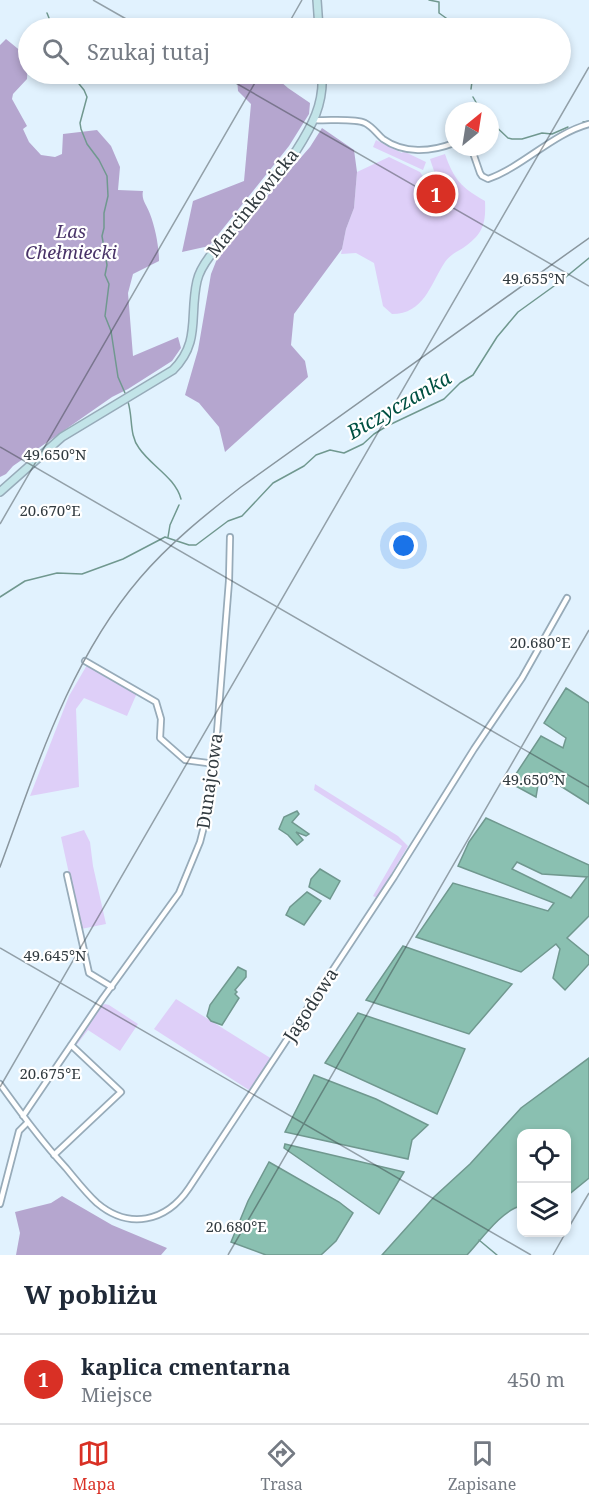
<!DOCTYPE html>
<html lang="pl">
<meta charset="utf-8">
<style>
body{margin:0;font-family:"Noto Serif",serif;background:#f2f2f3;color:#1f2937}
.controls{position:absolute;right:18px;bottom:18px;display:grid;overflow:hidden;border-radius:12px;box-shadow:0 3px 9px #0003}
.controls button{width:54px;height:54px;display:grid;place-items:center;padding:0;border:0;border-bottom:2px solid #e0e1e3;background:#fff;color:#1f2937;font:30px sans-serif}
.compass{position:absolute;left:445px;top:102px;width:54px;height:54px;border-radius:50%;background:#fff;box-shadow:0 3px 9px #0003;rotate:30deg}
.you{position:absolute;left:404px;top:546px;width:21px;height:21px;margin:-15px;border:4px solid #fff;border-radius:50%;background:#1a73e8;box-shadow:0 0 0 9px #1a73e833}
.badge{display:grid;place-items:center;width:39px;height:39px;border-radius:50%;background:#d93025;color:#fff;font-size:20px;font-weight:700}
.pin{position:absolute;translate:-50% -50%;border:3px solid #fff;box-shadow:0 2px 6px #0006}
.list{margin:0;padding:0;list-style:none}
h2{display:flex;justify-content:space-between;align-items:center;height:78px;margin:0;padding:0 24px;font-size:26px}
h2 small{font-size:20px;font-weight:400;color:#747a83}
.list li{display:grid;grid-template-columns:39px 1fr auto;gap:18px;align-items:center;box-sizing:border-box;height:90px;padding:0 24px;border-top:2px solid #e0e1e3}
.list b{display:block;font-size:22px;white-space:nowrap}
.list p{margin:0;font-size:20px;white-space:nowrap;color:#747a83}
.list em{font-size:20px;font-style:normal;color:#747a83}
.icon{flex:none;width:33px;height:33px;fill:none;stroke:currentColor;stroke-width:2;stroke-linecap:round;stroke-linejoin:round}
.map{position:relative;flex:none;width:589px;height:1255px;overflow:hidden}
.search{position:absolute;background:#fff;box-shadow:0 3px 9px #0003;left:18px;right:18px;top:18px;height:66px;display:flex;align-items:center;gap:15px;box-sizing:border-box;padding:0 21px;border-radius:33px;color:#747a83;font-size:22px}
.sheet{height:168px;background:#fff}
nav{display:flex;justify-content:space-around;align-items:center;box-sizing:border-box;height:84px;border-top:2px solid #e0e1e3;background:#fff;font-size:16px;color:#747a83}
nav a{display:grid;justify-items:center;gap:3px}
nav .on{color:#d93025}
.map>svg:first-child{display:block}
.green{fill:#decff8}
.forest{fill:#b5a6cf}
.water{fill:#8ac0b1;stroke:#70988f;stroke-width:1.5;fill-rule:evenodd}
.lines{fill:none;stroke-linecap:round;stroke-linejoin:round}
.stream{stroke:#70988f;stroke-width:1.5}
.street-casing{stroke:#97abb9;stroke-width:8}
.secondary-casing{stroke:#97abb9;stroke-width:10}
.street{stroke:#fff;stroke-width:4.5}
.secondary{stroke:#c2e4e8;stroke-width:7}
.rail{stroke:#89969e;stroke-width:1.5}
.ticks{fill:none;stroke:#323b40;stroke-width:1.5;stroke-opacity:0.45}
.labels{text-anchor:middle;stroke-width:4.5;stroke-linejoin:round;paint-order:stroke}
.street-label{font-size:18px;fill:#323b40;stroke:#fff}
.park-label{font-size:18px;font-style:italic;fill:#493368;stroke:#fff}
.water-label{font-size:20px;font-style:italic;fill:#005042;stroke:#fff}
.ticks-label{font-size:15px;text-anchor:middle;fill:#323b40;stroke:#fff;stroke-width:4.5;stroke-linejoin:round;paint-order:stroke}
</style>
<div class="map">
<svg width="589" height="1255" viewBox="0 0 589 1255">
<rect width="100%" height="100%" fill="#e1f2fe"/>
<path class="green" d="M376,140L402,153L403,151L426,162L423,170L373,147Z
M445,154C454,180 461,187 485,201C486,224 483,234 463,248C456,252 449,256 445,262C430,285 424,314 392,314L383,306L374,263L356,253L341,254L346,229L354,208L357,172L389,157L420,172L424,178L435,174L430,159Z
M87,665L137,693L127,716L84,698L76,709L79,787L30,796L69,696Z
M315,784L398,836L408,846L377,898L373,896L402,846L314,790Z
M84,830L90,842L93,866L106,924L81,929L61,837Z
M176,999L272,1059L249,1090L154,1029Z
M105,1004L109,1005L138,1024L120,1051L88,1030L75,1047V1043L101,1006Z"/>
<path class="forest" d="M6,39L28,57L27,79L13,94L12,99L27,126L23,129L29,142L41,155L55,157L62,154L63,134L97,130L111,146L120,167L118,190L143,191C141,200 147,205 150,214C155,227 159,246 159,261L133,274L128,293L133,356L178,337L181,348L172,361L128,389L112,397L13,466L6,474L0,477V45Z
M241,74H272L288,88L310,103L309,114L289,146L209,246L182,252L193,201L244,181L251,104L238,91L237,79Z
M322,128L354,150L357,172L354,208L346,229L342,249L294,314L291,345L305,361L308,377L225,452L219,427L199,403L185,395L198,350L211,274L221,249L310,147Z
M62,1196L112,1225L167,1248L161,1255H16L20,1233L15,1212L51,1203Z"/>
<path class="water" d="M566,688L589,703V804L540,773L536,797L510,783L541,736L563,748L566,738L544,723Z
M297,811L299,814L292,822L309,834L306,836L296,832L303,840L297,845L288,835L279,829L284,817Z
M486,818L589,865V916L567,938L589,956V964L565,990L553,978L560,949L556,944L521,972L416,937L453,883L548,911L554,903L458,866L469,842ZM517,862L542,874L587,877L571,898L512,869Z
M320,869L340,881L330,899L309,887L311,879Z
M307,892L321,901L304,925L286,915L290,907Z
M403,946L512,984L469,1034L366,1000Z
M238,967L246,971V977L235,990L237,992L235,994L239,998L222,1025L211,1021L207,1016L210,1005Z
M358,1013L465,1049L437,1114L325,1063Z
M589,1058V1178L567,1196L566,1134H522L521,1206C502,1210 481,1240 467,1255H382L434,1197L470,1164L521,1108Z
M314,1075L376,1099L428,1125L412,1140L408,1159L285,1132Z
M285,1144L404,1172L379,1214L284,1148Z
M269,1162L339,1202L353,1213L336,1241L321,1255H266L231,1242L248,1201Z"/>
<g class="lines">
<path class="stream" d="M429,0L439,2V13L460,28
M47,13L53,28
M71,74L84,90L87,97L80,123L81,129L87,144L99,160L107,176L108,196L104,213V228L102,236L107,265L105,275L109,284L105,316L111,331L118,377L125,393
M471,89L473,74
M473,97L481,111
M490,121L508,138L512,139H522L542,133L552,134L568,127
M583,122L589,121
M128,402C133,417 129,435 139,448C151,466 175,477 181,499
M168,537L170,525L179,505
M0,597L25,581L57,573L82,574L123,559L165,537L189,545H196L228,521L242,516L273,483L304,466L316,455L330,450L344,453L363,444L374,434L387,426L444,399L460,383L473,375L497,337L518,312L561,281L589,258
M479,1240L497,1255"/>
<g class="street-casing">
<path id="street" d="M315,120C328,121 354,118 365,123C373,127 377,134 383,139C404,154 431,152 454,143
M471,147L480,173L482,176L488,179C524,166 552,134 589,124
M85,661L156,702L161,719L160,738L185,760L215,764
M67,875L89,973L112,987
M0,1084C21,1113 42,1142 66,1168C76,1180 86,1193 97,1203C129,1230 166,1222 189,1188L394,877L474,749L522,678L567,598
M23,1116L103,998L179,893L200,842L211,799L215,758L229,581L230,537
M54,1155L121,1092L71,1045
M0,1204L19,1131L28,1122"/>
</g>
<g class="secondary-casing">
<path id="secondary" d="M317,0L319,28
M0,492L62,437L173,370C201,342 189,316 197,281C199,272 204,264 210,256L296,151C312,126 324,104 322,74"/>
</g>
<use href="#street" class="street"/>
<use href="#secondary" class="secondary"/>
<path class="rail" d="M0,867C37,767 69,661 140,578C170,543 205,515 241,487L589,238"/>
</g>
<path class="ticks" d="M93,0L142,28M286,28L302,0M220,74L589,286M0,447L589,787M0,524L260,74M0,948L531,1255M0,1087L589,67M566,1232L589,1193M228,1255L589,630M553,1255L566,1232"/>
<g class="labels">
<g class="street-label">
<text transform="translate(253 203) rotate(-51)" y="6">Marcinkowicka</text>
<text transform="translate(210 781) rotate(-82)" y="6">Dunajcowa</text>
<text transform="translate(311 1005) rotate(-57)" y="6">Jagodowa</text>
</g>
<g class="park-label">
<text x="71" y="238">Las<tspan x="71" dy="21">Chełmiecki</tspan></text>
</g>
<g class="water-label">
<text transform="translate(399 405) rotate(-30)" y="7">Biczyczanka</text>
</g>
</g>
<g class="ticks-label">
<text x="534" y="284">49.655°N</text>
<text x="55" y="460">49.650°N</text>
<text x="50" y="516">20.670°E</text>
<text x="540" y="648">20.680°E</text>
<text x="534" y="785">49.650°N</text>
<text x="55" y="961">49.645°N</text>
<text x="50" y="1079">20.675°E</text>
<text x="236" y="1232">20.680°E</text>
</g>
</svg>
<div class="controls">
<button><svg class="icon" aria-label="locate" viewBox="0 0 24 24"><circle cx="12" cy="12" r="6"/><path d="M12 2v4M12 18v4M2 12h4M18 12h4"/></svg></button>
<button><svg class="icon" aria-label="layers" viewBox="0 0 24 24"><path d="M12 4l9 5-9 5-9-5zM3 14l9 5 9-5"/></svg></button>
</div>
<svg class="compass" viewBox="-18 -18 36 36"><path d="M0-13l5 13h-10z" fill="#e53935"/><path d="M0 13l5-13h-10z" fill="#747a83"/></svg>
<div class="you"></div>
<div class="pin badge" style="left:436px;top:194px">1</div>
<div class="search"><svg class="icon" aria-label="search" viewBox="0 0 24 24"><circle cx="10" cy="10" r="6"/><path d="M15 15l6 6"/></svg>Szukaj tutaj</div>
</div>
<section class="sheet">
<h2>W pobliżu<small></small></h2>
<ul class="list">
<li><span class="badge">1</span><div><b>kaplica cmentarna</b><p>Miejsce</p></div><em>450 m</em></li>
</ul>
</section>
<nav>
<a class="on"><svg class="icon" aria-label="map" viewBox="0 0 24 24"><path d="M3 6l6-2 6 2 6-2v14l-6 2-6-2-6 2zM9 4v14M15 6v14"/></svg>Mapa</a>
<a><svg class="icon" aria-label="directions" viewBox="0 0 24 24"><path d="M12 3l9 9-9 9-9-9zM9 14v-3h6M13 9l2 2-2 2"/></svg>Trasa</a>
<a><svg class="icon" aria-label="saved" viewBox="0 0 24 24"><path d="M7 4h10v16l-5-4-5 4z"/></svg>Zapisane</a>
</nav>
